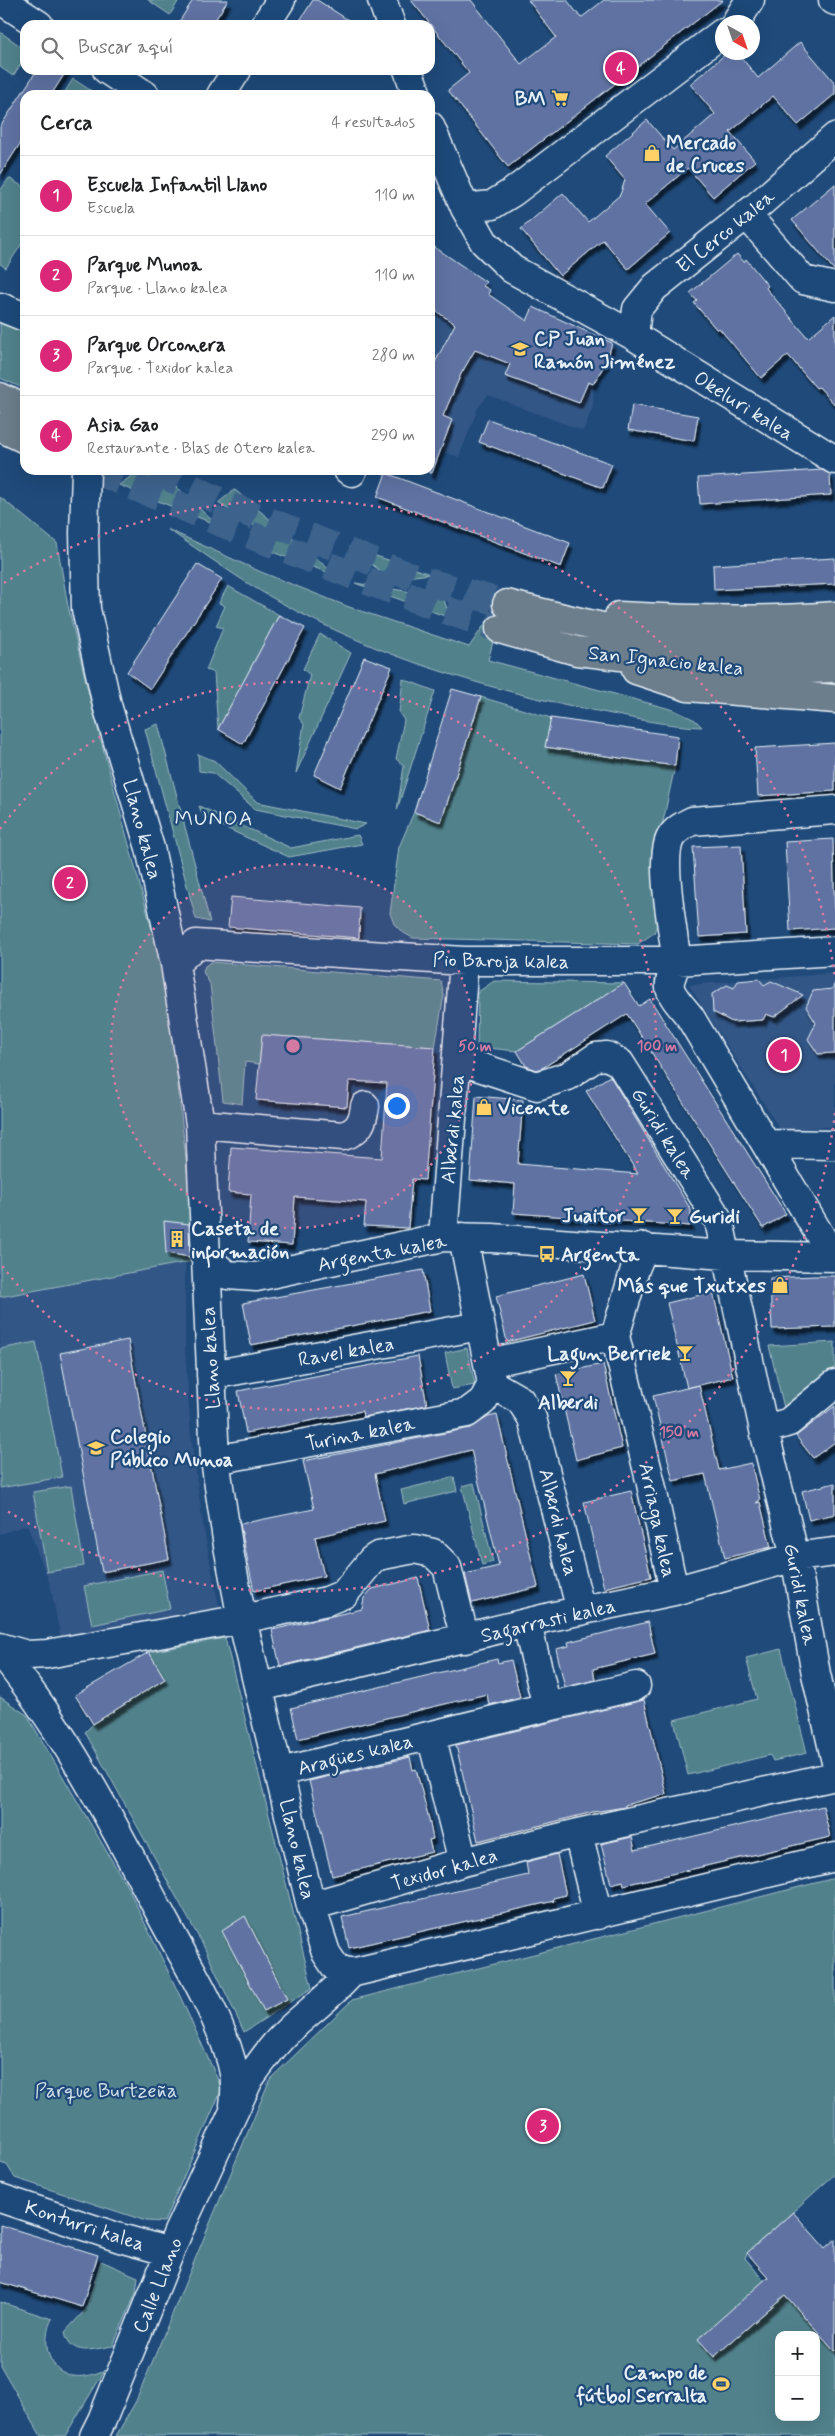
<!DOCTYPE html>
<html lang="es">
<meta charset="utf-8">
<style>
body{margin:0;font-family:Mynerve,sans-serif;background:#f6f6f6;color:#202124}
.controls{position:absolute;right:15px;bottom:15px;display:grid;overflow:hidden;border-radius:10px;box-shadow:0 5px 20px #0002}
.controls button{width:45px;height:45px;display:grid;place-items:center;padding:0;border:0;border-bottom:1px solid #e0e0e0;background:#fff;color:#202124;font:25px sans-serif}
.compass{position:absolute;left:715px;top:15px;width:45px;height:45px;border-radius:50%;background:#fff;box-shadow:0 5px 20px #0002;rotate:140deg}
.you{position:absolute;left:396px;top:1105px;width:18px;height:18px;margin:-12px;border:4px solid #fff;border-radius:50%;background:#1a73e8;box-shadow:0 0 0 8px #1a73e833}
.badge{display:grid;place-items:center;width:32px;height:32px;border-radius:50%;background:#db2777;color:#fff;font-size:16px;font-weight:700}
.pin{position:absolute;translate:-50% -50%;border:2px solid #fff;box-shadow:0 1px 5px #0006}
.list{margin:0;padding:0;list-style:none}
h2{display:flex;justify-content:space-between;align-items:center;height:65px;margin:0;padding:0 20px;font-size:21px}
h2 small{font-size:16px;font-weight:400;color:#757577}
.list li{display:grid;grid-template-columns:32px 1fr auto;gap:15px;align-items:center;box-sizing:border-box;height:80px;padding:0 20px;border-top:1px solid #e0e0e0}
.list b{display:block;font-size:19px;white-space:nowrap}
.list p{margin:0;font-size:16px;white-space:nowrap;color:#757577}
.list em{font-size:16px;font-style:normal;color:#757577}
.icon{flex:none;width:28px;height:28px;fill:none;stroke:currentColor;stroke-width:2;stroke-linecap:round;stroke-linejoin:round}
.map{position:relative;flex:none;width:835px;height:2436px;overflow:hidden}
.search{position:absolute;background:#fff;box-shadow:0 5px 20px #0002;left:20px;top:20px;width:415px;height:55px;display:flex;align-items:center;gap:12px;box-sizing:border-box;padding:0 18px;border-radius:15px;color:#757577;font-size:19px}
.panel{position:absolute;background:#fff;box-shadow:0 5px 20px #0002;left:20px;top:90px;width:415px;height:385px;border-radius:15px}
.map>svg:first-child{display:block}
.built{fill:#325686}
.green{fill:#51828c;stroke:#9cbac2;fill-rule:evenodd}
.building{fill:#5e72a2;stroke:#e8f1f8;filter:url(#shadow)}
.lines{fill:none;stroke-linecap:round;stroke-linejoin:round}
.major-tunnel{stroke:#3d638d;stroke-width:28;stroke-dasharray:28 14;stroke-linecap:butt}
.minor-casing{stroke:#e8f1f8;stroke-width:31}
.major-casing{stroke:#e8f1f8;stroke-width:31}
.minor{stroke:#1f4a7a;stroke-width:28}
.major{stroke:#6c7d8b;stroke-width:28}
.ring{fill:none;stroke:#d37aa2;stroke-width:2.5;stroke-dasharray:2.5 5}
.labels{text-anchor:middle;stroke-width:4.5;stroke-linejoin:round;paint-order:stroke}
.poi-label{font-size:20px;font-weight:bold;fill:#e8f1f8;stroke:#1f4a7a;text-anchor:start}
.street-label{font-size:20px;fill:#e8f1f8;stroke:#1f4a7a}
.park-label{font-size:20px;fill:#d1e0e8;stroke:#1f4a7a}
.neighbourhood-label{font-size:21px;letter-spacing:1px;fill:#e8f1f8;stroke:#1f4a7a}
.centre{fill:#d37aa2;stroke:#1f4a7a;stroke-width:2.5}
.ring-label{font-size:15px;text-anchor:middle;font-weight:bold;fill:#d37aa2;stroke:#1f4a7a;stroke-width:4.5;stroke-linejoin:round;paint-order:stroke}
</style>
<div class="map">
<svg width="835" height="2436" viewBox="0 0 835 2436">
<defs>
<filter id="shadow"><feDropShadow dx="3" dy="5.5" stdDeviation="1" flood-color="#0009"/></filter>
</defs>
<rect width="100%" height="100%" fill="#1f4a7a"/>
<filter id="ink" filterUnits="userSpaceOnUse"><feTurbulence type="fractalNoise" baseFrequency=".02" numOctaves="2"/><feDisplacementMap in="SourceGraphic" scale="10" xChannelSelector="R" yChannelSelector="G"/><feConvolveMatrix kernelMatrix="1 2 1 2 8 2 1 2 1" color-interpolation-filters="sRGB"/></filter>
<g filter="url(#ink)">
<path class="built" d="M430,244L486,282L483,286L490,291L488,294L502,304L501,307L528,318L533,307L594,335L597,330L613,338L607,361L593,384V407L583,431L488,395L478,408L459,457L430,448Z
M835,973V1126L781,1131L689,985Z
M185,1262V1347L191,1436L203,1525L219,1607L61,1640L50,1584L27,1525L0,1534V1297Z"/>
<path class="green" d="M148,0H179L170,15Z
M0,32L25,49V58L13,76L0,67Z
M73,79L98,95H63Z
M9,178L25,188V239L6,268L0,264V191Z
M0,319L25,329V389L0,378Z
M140,470H159L217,525L119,485Z
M234,490H235L337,576L251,544L258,528L218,503Z
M0,497L57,543L68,606L92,707L159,956L170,1010L193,1226V1261L0,1297Z
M167,529L261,572L349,607L469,647L507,592L488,660L674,710L695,720L702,727C666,726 632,718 597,711C487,690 376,656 278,601C239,580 204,553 167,529Z
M349,547L430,574L391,579Z
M355,583L443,597L450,618Z
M228,586L279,615L218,729L214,673L206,670L223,628L216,626L225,606L219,603Z
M320,634L351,653L296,773L304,724L299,718L310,675L303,669Z
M403,679L435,691L397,810L404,766L396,759L404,720L399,713Z
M481,697L551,718L545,747L675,766L661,831L659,919L654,933L638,944L413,938L402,932L394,924L390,913L399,847L414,812L441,822Z
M158,724L210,922L196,919L145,729Z
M198,754L215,761L257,802L366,824L356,829L255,809L213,773L199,771Z
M199,806L291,848L358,835L362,844L289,857L204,818Z
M211,962L441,981L444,995L435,1047L262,1035L259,1064L245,1062L242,1104L223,1101L210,984L203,972L205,966Z
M494,981L624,983L517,1051L477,1047L478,992Z
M36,1342L62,1477L0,1488V1349Z
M835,1342V1367L785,1412L769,1346Z
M467,1348L475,1385L452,1389L445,1353Z
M454,1477L457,1491L404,1504L401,1490Z
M474,1483L493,1562L482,1565L462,1486Z
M71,1486L84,1566L47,1572L33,1492Z
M162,1570L170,1609L92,1625L84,1586Z
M225,1638L312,1988L244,2032L204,1947L85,1732L93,1724L165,1679L149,1652Z
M781,1649L807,1753L773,1761L770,1755L688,1775L674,1720L757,1699L746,1658Z
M0,1697L27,1715L128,1888L180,1996L222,2089L164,2222L146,2221L15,2178L7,2165L0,2163Z
M835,1878V2174L747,2253L745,2258L771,2289L776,2285L835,2351V2436H116L136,2401L270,2079L352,2000ZM779,2335H816V2417H779Z
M101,2261L138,2277L136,2293L113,2346C93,2349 71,2358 65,2332L86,2309Z
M0,2302L52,2319C42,2338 45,2368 70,2375C81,2379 95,2374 105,2370L65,2436H41L0,2365Z"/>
<path class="building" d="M193,0H228L212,25H177Z
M313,0H317L356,25H297Z
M411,0H471L521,64L556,37L528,0H567L581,18L604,0H723L508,167L448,90L469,73Z
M800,42L835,83V94L798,125L773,96L730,132L755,161L713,197L688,168L645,204L670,233L628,269L603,240L560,276L521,229L563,193L588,222L620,195L625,180L605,156L647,120L673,150L715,114L690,84L728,52H737L758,78Z
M37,70H67L51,95H25V136L0,175V127Z
M835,184V271L792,220Z
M430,244L486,282L483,286L490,290L488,294L527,321L533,307L612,343L607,361L593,384L588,382L579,403L505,376L510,364L475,350L461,374L443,416L452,420L432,473H430V372L455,324L430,307Z
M737,254L744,262L746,259L768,286L766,288L808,338L835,315V405L819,387L816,388L788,355L761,378L719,328L717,330L694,303L697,301L690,293Z
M632,405L698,416L694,441L628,430Z
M488,419L612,464L603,488L479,442Z
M822,470L830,474L831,495L700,504L698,478Z
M386,473L570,543L561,567L377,497Z
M835,558V584L714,590L713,565Z
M197,564L222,579L150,689L127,672Z
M279,615L305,628L243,744L218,729Z
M364,657L392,667L340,788L314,775Z
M452,689L481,697L441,822L414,812Z
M551,718L678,736L675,766L545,747Z
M835,743V791L758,796L755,748Z
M833,839L835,928L790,931L785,842Z
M741,845L746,934L699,937L693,847Z
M231,897L360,908L359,938L228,927Z
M759,979L764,985L771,981L803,995L774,1017L766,1014L763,1020L732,1022L713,1012L712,994L727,985L734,988L738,981Z
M624,983L639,1006L650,999L786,1214L763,1228L627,1014L544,1067L537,1070L526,1066L517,1051Z
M835,983V1053L818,1054L808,1039L816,1023L806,1007L813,991L832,989Z
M262,1035L435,1047L425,1180L412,1179L408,1228L364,1226L366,1202L295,1197L292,1245L248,1242L251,1194L228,1192L231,1147L382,1158L387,1083L349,1081L347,1107L256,1100Z
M610,1076L691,1210L690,1226L513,1213L515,1184L470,1180L476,1096L523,1100L518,1164L638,1174L586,1091Z
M164,1221L189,1224L190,1257L166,1253Z
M423,1270L430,1311L251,1345L243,1303Z
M584,1274L595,1320L507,1342L496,1296Z
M814,1276H835V1327L772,1329L770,1278Z
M713,1292L733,1377L687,1388L667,1303Z
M128,1340L169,1559L102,1572L60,1353Z
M418,1356L427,1405L363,1417L362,1411L246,1433L238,1391Z
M603,1364L622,1448L576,1460L556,1374Z
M699,1385L719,1470L751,1463L760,1500L756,1503L760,1502L771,1547L725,1558L705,1474L673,1481L653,1396Z
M835,1406V1442L813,1458L796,1436Z
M497,1415L538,1587L472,1603L465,1574L499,1566L471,1450L375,1474L385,1521L315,1537L324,1576L254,1591L240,1524L314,1509L303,1461L470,1428L488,1417Z
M835,1483V1514L809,1520L802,1491Z
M631,1491L651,1577L604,1588L584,1502Z
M418,1578L430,1630L280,1666L272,1630L362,1609L364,1598L372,1589Z
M648,1622L655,1654L593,1669L595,1680L565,1687L556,1649L569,1646L568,1642Z
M149,1652L165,1679L93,1724L75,1695Z
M497,1659L498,1663L511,1660L520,1697L489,1705L487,1694L298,1739L291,1708Z
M644,1700L666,1794L625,1805V1807L593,1812L478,1841L456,1745Z
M410,1757L413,1770L416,1769L429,1819L433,1839L429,1840L432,1852L332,1876L309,1781Z
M823,1806L830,1837L624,1885L623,1881L611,1884L601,1844L632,1837L635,1850Z
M557,1854L566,1895L553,1898L554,1901L349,1948L342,1917L528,1875L526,1862Z
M245,1916L287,1999L264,2011L222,1931Z
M793,2212L825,2248L835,2239V2351L785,2295L714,2357L698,2339L768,2277L747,2253Z
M0,2225L98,2255L82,2307L0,2282Z"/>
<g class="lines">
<path class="major-tunnel" d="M95,470C229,527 363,582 500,629
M154,470L230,506L417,579L507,604"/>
<g class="minor-casing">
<path id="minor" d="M1,0L39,25
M382,0L391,25
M833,0L835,1
M736,22L750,0
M265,25L281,0
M107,70L145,95
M408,70L417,95
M221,95L237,70
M430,126L465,208L484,242L512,269L634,336L835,460
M465,208L492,205L513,192L722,33
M747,215L803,280L835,287
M0,307L25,317
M634,336L637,309L655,287L756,207L835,137
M86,470L84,534L86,609L107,705L150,848L175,964L200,1124L215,1460L228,1546L242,1619L311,1906L326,1953L336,1968L351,1973
M348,470L352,472
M175,964L196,944L464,961H677L835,951
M458,1060L537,1086L568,1076L596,1057L607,1056L620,1063L719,1221L764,1430L795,1557L816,1674L835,1758
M200,1124L343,1136C359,1131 363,1122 365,1106
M766,1144L835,1145
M443,1237L464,961
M463,1237L492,1384L520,1400L532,1418L581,1611
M644,1247L635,1269L615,1336L651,1484L674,1591
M205,1257L227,1275L256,1277L443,1237L492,1238L725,1255L835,1257
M833,1257L690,1017C684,1009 672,997 670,988C668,978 677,968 676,958C674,933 658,858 671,837C676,829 684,825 692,821L835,810
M488,1363L615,1336
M211,1375L480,1326
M764,1430L789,1422L835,1384
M215,1460L467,1413L483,1401L492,1384
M0,1647L27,1655L47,1654L242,1619L327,1601L344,1594L372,1560L378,1556L414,1549L433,1553L447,1567L465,1639
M0,1652C65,1730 115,1827 162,1917C187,1964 218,2012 232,2064C236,2078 236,2091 234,2105
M260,1687L550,1617L674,1591L795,1557L835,1552
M547,1707L636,1686
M431,1735L463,1862
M280,1772L547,1707L527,1624
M578,1833L598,1915
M311,1906L463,1862L578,1833L835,1776
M351,1973L835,1857
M0,2198L120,2238L170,2252
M94,2436L102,2420L178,2232L249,2079C261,2062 273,2045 288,2031C309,2011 332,1995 351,1973"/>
</g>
<g class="major-casing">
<path id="major" d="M0,397L25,409
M0,427L25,439
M507,604C589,625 670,645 755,647C781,648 808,645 835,643
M619,616C692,620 763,622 835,616
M500,629L577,651L699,665L783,670L835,668
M636,670L688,687L835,699"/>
</g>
<use href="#minor" class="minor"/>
<use href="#major" class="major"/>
</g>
</g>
<circle cx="293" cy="1046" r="182" fill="#d37aa2" fill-opacity=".12"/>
<g class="ring">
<circle cx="293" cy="1046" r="182"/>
<path d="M0 829A364 364 0 1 1 0 1263"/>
<path d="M835 1113A546 546 0 0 1 4 1509M4 583A546 546 0 0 1 835 979"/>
</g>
<defs>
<g id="supermarket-bare" transform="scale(1.35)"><path d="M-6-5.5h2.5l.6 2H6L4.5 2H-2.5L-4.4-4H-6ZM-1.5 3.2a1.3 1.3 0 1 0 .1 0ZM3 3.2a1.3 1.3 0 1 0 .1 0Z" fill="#ffd166" stroke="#1f4a7a" stroke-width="2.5" paint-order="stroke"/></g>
<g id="shop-bare" transform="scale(1.35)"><path d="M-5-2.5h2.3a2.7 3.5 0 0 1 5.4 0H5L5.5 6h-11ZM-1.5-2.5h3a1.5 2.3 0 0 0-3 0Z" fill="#ffd166" stroke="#1f4a7a" stroke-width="2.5" paint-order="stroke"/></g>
<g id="school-bare" transform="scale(1.35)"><path d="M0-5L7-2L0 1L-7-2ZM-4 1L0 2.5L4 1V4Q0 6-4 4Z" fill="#ffd166" stroke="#1f4a7a" stroke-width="2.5" paint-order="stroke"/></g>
<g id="bar-bare" transform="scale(1.35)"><path d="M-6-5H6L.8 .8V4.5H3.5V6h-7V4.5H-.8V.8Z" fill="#ffd166" stroke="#1f4a7a" stroke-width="2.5" paint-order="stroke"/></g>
<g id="building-bare" transform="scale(1.35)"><path d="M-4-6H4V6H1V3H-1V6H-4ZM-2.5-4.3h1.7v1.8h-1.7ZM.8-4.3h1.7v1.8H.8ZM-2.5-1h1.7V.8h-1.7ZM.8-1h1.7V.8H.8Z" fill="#ffd166" stroke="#1f4a7a" stroke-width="2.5" paint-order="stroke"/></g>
<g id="bus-bare" transform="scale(1.35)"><path d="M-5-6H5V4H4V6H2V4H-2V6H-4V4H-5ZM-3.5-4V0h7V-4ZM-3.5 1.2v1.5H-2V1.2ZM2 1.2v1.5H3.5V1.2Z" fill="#ffd166" stroke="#1f4a7a" stroke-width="2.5" paint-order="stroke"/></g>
<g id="stadium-bare" transform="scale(1.35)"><path d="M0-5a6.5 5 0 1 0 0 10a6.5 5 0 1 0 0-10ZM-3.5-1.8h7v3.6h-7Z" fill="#ffd166" stroke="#1f4a7a" stroke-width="2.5" paint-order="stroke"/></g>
</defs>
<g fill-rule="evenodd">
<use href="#supermarket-bare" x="560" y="98"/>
<use href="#shop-bare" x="652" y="153"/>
<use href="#school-bare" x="520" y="349"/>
<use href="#shop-bare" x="484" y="1107"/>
<use href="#bar-bare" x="639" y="1215"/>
<use href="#bar-bare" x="675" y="1216"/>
<use href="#building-bare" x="177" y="1239"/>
<use href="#bus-bare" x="547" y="1254"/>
<use href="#shop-bare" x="780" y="1285"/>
<use href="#bar-bare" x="685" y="1353"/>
<use href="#bar-bare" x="568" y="1378"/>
<use href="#school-bare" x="96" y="1448"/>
<use href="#stadium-bare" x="721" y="2384"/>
</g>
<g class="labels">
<g class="poi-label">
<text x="546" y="105" text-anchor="end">BM</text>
<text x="666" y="149">Mercado<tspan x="666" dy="23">de Cruces</tspan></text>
<text x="534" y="345">CP Juan<tspan x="534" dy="23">Ramón Jiménez</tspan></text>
<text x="498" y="1114">Vicente</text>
<text x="625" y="1222" text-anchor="end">Juaitor</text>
<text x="689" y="1223">Guridi</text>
<text x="191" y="1235">Caseta de<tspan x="191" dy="23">información</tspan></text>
<text x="561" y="1261">Argenta</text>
<text x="766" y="1292" text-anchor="end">Más que Txutxes</text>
<text x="671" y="1360" text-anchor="end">Lagun Berriek</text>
<text x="568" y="1409" text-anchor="middle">Alberdi</text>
<text x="110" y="1443">Colegio<tspan x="110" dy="23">Público Munoa</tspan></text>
<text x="707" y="2379" text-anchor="end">Campo de<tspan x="707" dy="23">fútbol Serralta</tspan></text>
</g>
<g class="street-label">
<text transform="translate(725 231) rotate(-39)" y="7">El Cerco kalea</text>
<text transform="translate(744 405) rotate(32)" y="7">Okeluri kalea</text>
<text transform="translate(666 660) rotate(6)" y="7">San Ignacio kalea</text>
<text transform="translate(143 829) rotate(75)" y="7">Llano kalea</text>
<text transform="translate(501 960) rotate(1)" y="7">Pio Baroja kalea</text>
<text transform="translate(452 1129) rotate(-85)" y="7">Alberdi kalea</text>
<text transform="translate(664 1133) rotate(58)" y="7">Guridi kalea</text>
<text transform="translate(382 1252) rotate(-11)" y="7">Argenta kalea</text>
<text transform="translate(346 1351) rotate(-10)" y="7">Ravel kalea</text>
<text transform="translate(210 1358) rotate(-93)" y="7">Llano kalea</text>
<text transform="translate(360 1433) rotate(-11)" y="7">Turina kalea</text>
<text transform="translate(658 1520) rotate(78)" y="7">Arriaga kalea</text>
<text transform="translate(559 1522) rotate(76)" y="7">Alberdi kalea</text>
<text transform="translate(801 1594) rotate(79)" y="7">Guridi kalea</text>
<text transform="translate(548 1620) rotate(-13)" y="7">Sagarrasti kalea</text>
<text transform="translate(355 1754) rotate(-14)" y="7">Aragües kalea</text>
<text transform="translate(298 1849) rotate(77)" y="7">Llano kalea</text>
<text transform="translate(444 1869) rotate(-16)" y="7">Texidor kalea</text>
<text transform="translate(85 2225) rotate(18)" y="7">Konturri kalea</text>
<text transform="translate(157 2285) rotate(-68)" y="7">Calle Llano</text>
</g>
<g class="park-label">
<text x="106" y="2097">Parque Burtzeña</text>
</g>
<g class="neighbourhood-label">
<text x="214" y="825">MUNOA</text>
</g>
</g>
<circle cx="293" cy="1046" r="8" class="centre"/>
<g class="ring-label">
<text x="475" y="1051">50 m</text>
<text x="657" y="1051">100 m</text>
<text x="679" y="1437">150 m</text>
</g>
</svg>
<div class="controls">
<button>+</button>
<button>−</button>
</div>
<svg class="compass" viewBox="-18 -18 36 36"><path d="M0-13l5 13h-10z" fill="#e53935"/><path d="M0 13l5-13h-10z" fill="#757577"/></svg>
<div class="you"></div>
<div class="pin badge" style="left:784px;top:1055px">1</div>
<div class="pin badge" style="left:70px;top:883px">2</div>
<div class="pin badge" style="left:543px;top:2126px">3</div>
<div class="pin badge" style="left:621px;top:68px">4</div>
<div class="search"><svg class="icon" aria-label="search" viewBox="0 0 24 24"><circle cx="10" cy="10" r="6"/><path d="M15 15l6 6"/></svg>Buscar aquí</div>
<section class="panel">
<h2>Cerca<small>4 resultados</small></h2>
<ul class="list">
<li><span class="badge">1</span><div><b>Escuela Infantil Llano</b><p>Escuela</p></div><em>110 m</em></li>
<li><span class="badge">2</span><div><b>Parque Munoa</b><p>Parque · Llano kalea</p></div><em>110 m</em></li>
<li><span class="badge">3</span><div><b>Parque Orconera</b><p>Parque · Texidor kalea</p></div><em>280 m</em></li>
<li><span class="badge">4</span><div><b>Asia Gao</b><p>Restaurante · Blas de Otero kalea</p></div><em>290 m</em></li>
</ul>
</section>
</div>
